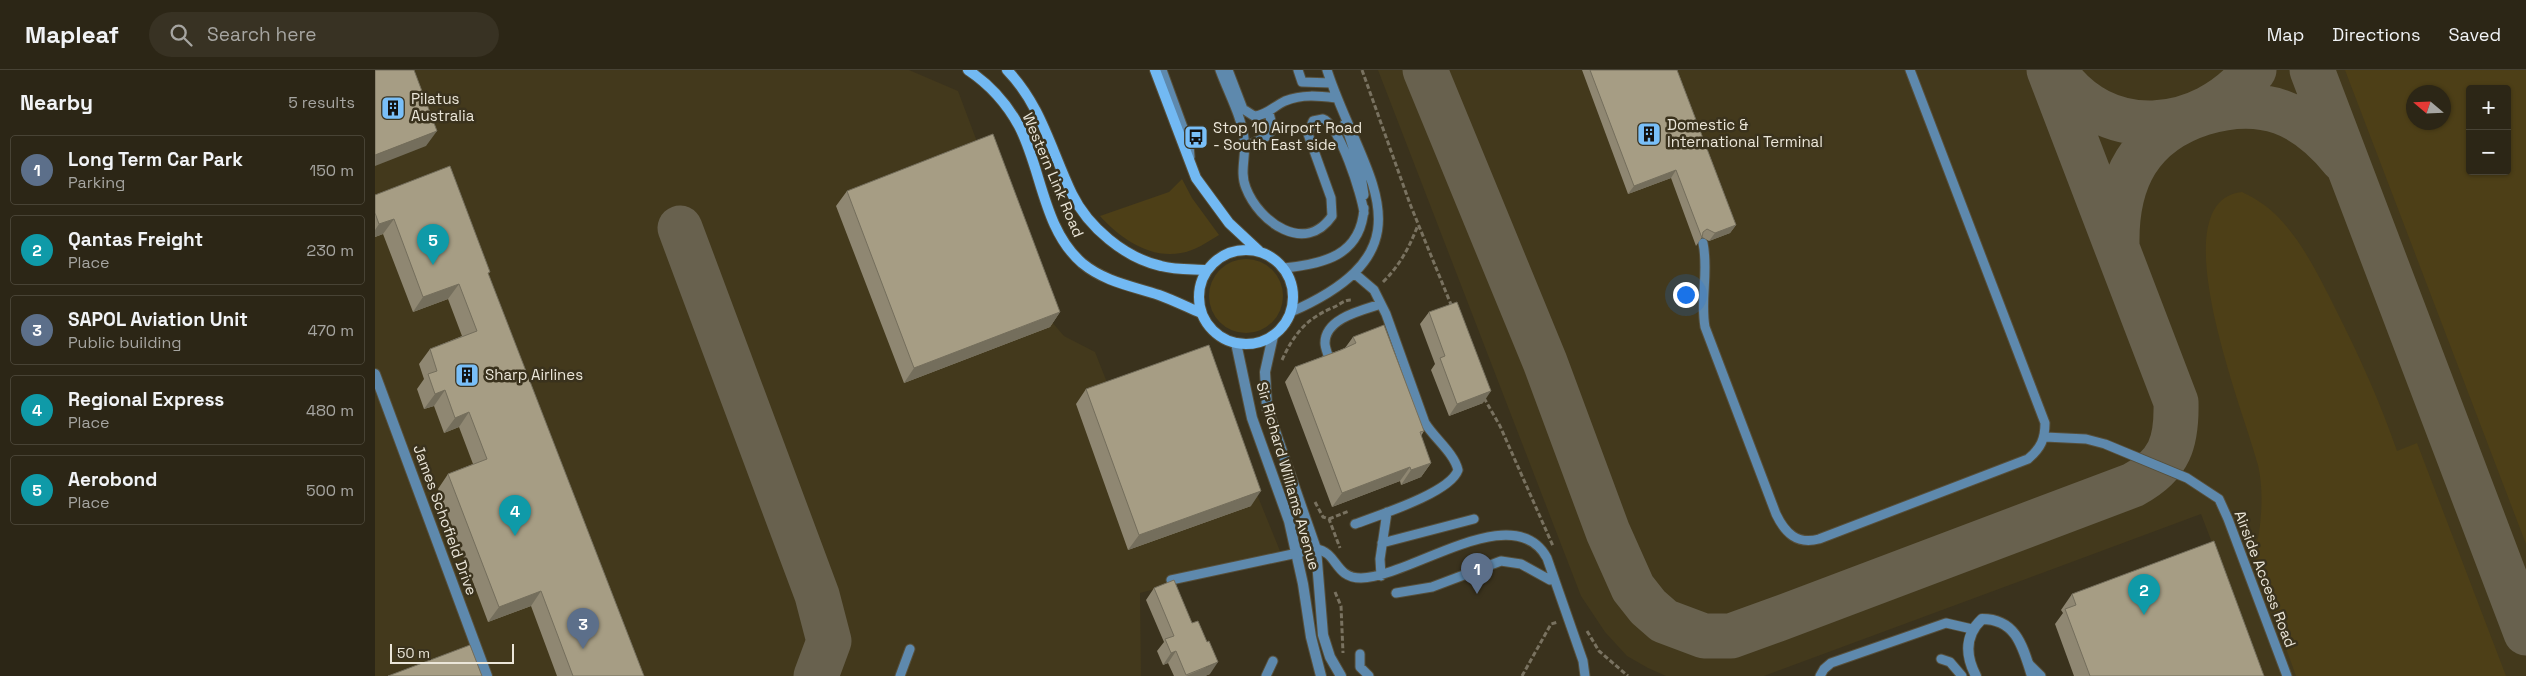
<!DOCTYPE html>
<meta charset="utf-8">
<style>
body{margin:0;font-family:"Space Grotesk",sans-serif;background:#383223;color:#f1f3f6}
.controls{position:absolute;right:15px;top:15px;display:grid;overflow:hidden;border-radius:5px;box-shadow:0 1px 4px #0004}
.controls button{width:45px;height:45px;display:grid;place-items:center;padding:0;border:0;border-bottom:1px solid #484335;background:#2c2616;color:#f1f3f6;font:25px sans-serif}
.compass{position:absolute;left:2031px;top:15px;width:45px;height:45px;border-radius:50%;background:#2c2616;box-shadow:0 1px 4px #0004;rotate:289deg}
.scale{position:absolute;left:15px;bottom:12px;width:124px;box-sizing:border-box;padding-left:5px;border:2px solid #ebe6d9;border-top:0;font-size:14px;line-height:18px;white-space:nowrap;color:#ebe6d9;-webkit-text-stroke:4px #3a321d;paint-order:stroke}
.you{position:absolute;left:1310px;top:224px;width:18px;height:18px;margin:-12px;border:4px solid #fff;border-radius:50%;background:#1a73e8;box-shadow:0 0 0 8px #1a73e833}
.badge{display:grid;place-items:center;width:32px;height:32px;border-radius:50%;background:#79bff8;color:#fff;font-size:16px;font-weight:700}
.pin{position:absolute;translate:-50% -41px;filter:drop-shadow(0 1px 2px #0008)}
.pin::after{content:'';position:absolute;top:26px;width:18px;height:15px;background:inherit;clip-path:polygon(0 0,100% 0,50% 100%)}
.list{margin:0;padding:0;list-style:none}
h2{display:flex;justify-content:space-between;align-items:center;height:65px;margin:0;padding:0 20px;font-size:21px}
h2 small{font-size:16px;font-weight:400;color:#a6a5a1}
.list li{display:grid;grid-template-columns:32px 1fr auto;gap:15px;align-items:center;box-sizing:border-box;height:70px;margin:0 10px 10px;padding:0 10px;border:1px solid #484335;border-radius:5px}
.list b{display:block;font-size:19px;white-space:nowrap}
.list p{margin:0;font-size:16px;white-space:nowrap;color:#a6a5a1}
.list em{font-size:16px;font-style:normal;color:#a6a5a1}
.icon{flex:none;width:28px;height:28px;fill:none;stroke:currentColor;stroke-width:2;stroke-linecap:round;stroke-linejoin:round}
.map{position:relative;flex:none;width:2151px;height:606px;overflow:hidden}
header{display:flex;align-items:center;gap:30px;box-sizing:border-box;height:70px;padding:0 25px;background:#2c2616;border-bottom:1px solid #484335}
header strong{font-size:24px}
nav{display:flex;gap:28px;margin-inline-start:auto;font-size:18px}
.search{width:350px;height:45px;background:#383223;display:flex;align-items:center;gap:12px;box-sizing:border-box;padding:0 18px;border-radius:28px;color:#a6a5a1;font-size:19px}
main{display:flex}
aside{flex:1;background:#2c2616}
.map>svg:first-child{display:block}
.built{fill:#43391c;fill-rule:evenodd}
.green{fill:#4d3f17;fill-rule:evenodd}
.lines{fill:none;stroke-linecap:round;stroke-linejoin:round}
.taxiway{stroke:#68614e;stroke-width:45}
.lane-casing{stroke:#564f3b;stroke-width:11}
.street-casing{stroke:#564f3b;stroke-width:12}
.secondary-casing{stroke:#564f3b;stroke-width:12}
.path{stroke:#797260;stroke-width:3;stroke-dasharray:5 2.5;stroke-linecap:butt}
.lane{stroke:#5e89ad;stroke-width:9}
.street{stroke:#5e89ad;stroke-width:10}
.secondary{stroke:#72b9f3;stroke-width:10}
.wall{fill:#8f8772}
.shaded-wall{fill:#746e5c}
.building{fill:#a69d84;stroke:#746e5c}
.labels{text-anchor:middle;stroke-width:5;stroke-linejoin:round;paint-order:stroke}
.poi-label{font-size:15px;fill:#ebe6d9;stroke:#3a321d;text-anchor:start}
.street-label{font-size:15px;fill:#ebe6d9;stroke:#3a321d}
</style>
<header>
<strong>Mapleaf</strong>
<div class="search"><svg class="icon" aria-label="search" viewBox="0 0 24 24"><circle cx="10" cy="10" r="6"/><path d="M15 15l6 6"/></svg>Search here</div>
<nav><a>Map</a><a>Directions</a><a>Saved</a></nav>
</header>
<main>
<aside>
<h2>Nearby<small>5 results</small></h2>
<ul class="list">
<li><span class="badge" style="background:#5c6f8a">1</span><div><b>Long Term Car Park</b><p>Parking</p></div><em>150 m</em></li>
<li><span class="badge" style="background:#0f9aa8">2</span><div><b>Qantas Freight</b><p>Place</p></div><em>230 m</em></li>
<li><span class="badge" style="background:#5c6f8a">3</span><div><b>SAPOL Aviation Unit</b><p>Public building</p></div><em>470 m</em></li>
<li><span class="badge" style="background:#0f9aa8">4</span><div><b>Regional Express</b><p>Place</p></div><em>480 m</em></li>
<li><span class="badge" style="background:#0f9aa8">5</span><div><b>Aerobond</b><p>Place</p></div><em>500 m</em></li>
</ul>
</aside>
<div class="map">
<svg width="2151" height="606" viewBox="0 0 2151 606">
<rect width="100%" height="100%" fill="#3a321d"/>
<path class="built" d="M0,0H534L583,21L604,77L676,251L689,266L720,282L733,315L826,286L907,486L765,523L766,606H0Z
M1003,0H2151V606H1888L1826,444L1389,606H1291L1273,598L1252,586L1230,562L1206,526ZM2095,19H2132V101H2095ZM2038,22H2068V52H2038Z"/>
<path class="green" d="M1970,0H2151V474ZM2095,19H2132V101H2095ZM2068,22V52H2038V22Z
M807,109L817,128L844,165C832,172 820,181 806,183C774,189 745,168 725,146L794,122Z
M1867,122C1880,128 1894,137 1904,148C1928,173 1945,208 1960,238C1984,285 2005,332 2022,381L2042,373L2131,606H1921C1911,578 1900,549 1890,521C1886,513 1880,501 1879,493C1879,483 1882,472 1884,463C1887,441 1888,417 1883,395C1872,349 1782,131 1867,122Z
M834 226a37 37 0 1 1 74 0a37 37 0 1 1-74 0Z"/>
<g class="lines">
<path class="taxiway" d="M1050,0L1170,292L1233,462L1258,518L1273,537L1289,551L1329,566H1356L1403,549L1758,415C1795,395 1802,372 1801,332L1674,0
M1679,0C1728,75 1827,66 1879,0
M1937,0L2151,563
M305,158L442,525L454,571L441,606
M1742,174C1741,110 1765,63 1828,43C1888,25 1930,43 1968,90"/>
<g class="lane-casing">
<path id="lane" d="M787,0L814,74L815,87
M845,0C853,22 866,45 869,68C872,84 864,102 871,118C884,152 930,185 957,146L956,128L933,64L938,51L948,49C964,54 987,125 989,143
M853,0L868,39L879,46C891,46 899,36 910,31C927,24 944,26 961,28
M923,0L927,12L956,13
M970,53L985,99L989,125
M870,80C876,69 896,71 897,57C897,52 894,46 894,41
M1328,173C1334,202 1325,229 1330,257L1401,444C1410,463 1422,475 1444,469L1653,389C1666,378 1670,369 1670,353L1535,0
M909,198C948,194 986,186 989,138
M979,203L999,220L1011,244L1050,353C1060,369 1079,383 1083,400C1075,423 1004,445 980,454
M916,242C1064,177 987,107 952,0
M954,289C953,284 950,278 950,273C950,248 988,240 1006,234
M1670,367L1711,369L1730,374L1812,408L1844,429L1853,449L1912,606
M1007,473L1099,449
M1006,506L1005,489L1012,442
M796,510L941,479C963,482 959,508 986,508C1036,507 1139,427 1172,488L1208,591L1210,606
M1021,523L1057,517L1126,491L1146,494L1175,510
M985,584V597L994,606
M1566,589L1575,592L1587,606
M1653,593L1666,606
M525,606L535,579
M891,606L898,591
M1445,606L1449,599L1456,593L1571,553L1597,559"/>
</g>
<g class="street-casing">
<path id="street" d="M898,266L890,302L892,338L941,479L948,565L955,587L966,606
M861,273L877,348L914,451L928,514L936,567L946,606
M0,304L112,606
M1601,606C1590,585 1590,565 1607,549C1642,549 1648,578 1657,606"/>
</g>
<g class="secondary-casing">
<path id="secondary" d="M593,0C614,14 632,34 644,56C667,100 668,159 707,193C730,212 757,216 784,225C798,230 812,237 826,243
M632,0C666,35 676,80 697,124C713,157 750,188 786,196C801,200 817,199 832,200
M780,0L821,108L854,153L884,181
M824 227a47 47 0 1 1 94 0a47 47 0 1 1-94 0Z"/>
</g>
<path class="path" d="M987,0L1035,134L1077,237
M1008,212C1025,195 1034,178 1043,155
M907,290C919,264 931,249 957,238C965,235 969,229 978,230
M1109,328L1125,356L1178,476
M940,432L948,447L954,449L965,478
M954,449L974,441
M960,522L966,536L968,583
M1212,561L1224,581L1253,606
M1147,606L1176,554L1183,552"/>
<use href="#lane" class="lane"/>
<use href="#street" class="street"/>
<use href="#secondary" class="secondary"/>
</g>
<path class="wall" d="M1207,0H1302L1361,155L1355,163L1334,171L1327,167L1321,176L1296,108L1253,124Z
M472,121L685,242L675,257L529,313L461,136Z
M0,125L113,204L269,606H182L156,536L113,552L63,419L73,404L98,394L84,357L69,363L59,336L49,339L42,319L49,309L44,294L55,279L87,266L73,229L38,242L8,164L0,167Z
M1054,242L1108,333L1074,346L1056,300L1060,294L1045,254Z
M978,267L1049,361L1046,366L1056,393L1046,407L1026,415L1025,411L957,437L910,312L920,297L970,278Z
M711,319L876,436L753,480L701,334Z
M779,518L835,604L830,606H799L793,593L788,595L782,581L789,572L771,530Z
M1697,524L1889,606H1699L1680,554L1688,543L1686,540Z"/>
<path class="shaded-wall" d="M62,61L51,76L0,96V85Z
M1301,100L1296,108L1253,124L1259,116Z
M19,149L8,164L0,167V160L4,154Z
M1361,155L1355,163L1334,171L1340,163Z
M84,214L73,229L38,242L48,227Z
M685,242L675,257L529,313L539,298Z
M70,320L59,336L49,339L60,324Z
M1116,321L1108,333L1074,346L1082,334Z
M94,342L84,357L69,363L80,348Z
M1056,393L1046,407L1026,415L1036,400Z
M1035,397L1025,411L957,437L967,423Z
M886,421L876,436L753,480L764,465Z
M166,521L156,536L113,552L124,537Z
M801,581L793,593L788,595L796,583Z
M843,592L835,604L830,606H811Z"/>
<path class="building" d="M0,0H39L62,61L0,85Z
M1215,0H1302L1361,155L1340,163L1332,159L1328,162L1327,168L1301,100L1259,116Z
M618,64L685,242L539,298L472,121Z
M75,96L115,202L113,203L269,606H198L166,521L124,537L73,404L112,389L94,342L80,348L70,320L60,324L53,304L62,301L55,279L102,261L84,214L48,227L19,149L4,154L0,143V125Z
M1082,232L1116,321L1082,334L1065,288L1070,286L1054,242Z
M1009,255L1049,361L1045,362L1056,393L1036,400L1035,397L967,423L920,297L966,280L981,273L978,267Z
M834,275L886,421L764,465L711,319Z
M1839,471L1889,606H1715L1690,539L1701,535L1697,524Z
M799,510L817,553L823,551L832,572L834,571L843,592L811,605L801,581L796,583L790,569L799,566L779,518Z
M95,575L107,606H13Z"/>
<defs>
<g id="building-square" transform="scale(1.25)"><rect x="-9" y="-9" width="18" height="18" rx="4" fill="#79bff8" stroke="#3a321d"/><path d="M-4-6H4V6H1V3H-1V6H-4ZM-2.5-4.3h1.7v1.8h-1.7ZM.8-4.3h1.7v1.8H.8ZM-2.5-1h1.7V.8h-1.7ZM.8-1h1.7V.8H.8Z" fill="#111"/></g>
<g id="bus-square" transform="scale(1.25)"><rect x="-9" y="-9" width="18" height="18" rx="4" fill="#79bff8" stroke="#3a321d"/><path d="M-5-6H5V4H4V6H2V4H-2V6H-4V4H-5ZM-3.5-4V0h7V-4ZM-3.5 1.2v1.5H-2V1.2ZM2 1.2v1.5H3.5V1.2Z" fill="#111"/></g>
</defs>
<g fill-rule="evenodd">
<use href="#building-square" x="18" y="38"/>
<use href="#building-square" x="1274" y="64"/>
<use href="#bus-square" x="821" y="67"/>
<use href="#building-square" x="92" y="305"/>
</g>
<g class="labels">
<g class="poi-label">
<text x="36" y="34">Pilatus<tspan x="36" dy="17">Australia</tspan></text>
<text x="1292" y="60">Domestic &amp;<tspan x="1292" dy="17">International Terminal</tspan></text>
<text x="838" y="63">Stop 10 Airport Road<tspan x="838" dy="17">- South East side</tspan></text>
<text x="110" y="310">Sharp Airlines</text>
</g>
<g class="street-label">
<text transform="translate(678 105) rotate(67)" y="5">Western Link Road</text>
<text transform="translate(913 406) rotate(74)" y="5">Sir Richard Williams Avenue</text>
<text transform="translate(70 450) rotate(70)" y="5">James Schofield Drive</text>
<text transform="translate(1890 509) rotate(69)" y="5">Airside Access Road</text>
</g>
</g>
</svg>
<div class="controls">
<button>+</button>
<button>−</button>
</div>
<svg class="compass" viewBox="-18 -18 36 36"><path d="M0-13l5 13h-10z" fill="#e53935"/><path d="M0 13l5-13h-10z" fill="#a6a5a1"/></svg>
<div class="scale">50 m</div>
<div class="you"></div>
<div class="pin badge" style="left:1102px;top:524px;background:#5c6f8a">1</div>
<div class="pin badge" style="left:1769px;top:545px;background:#0f9aa8">2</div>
<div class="pin badge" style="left:208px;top:579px;background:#5c6f8a">3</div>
<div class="pin badge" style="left:140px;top:466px;background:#0f9aa8">4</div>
<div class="pin badge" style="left:58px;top:195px;background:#0f9aa8">5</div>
</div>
</main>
